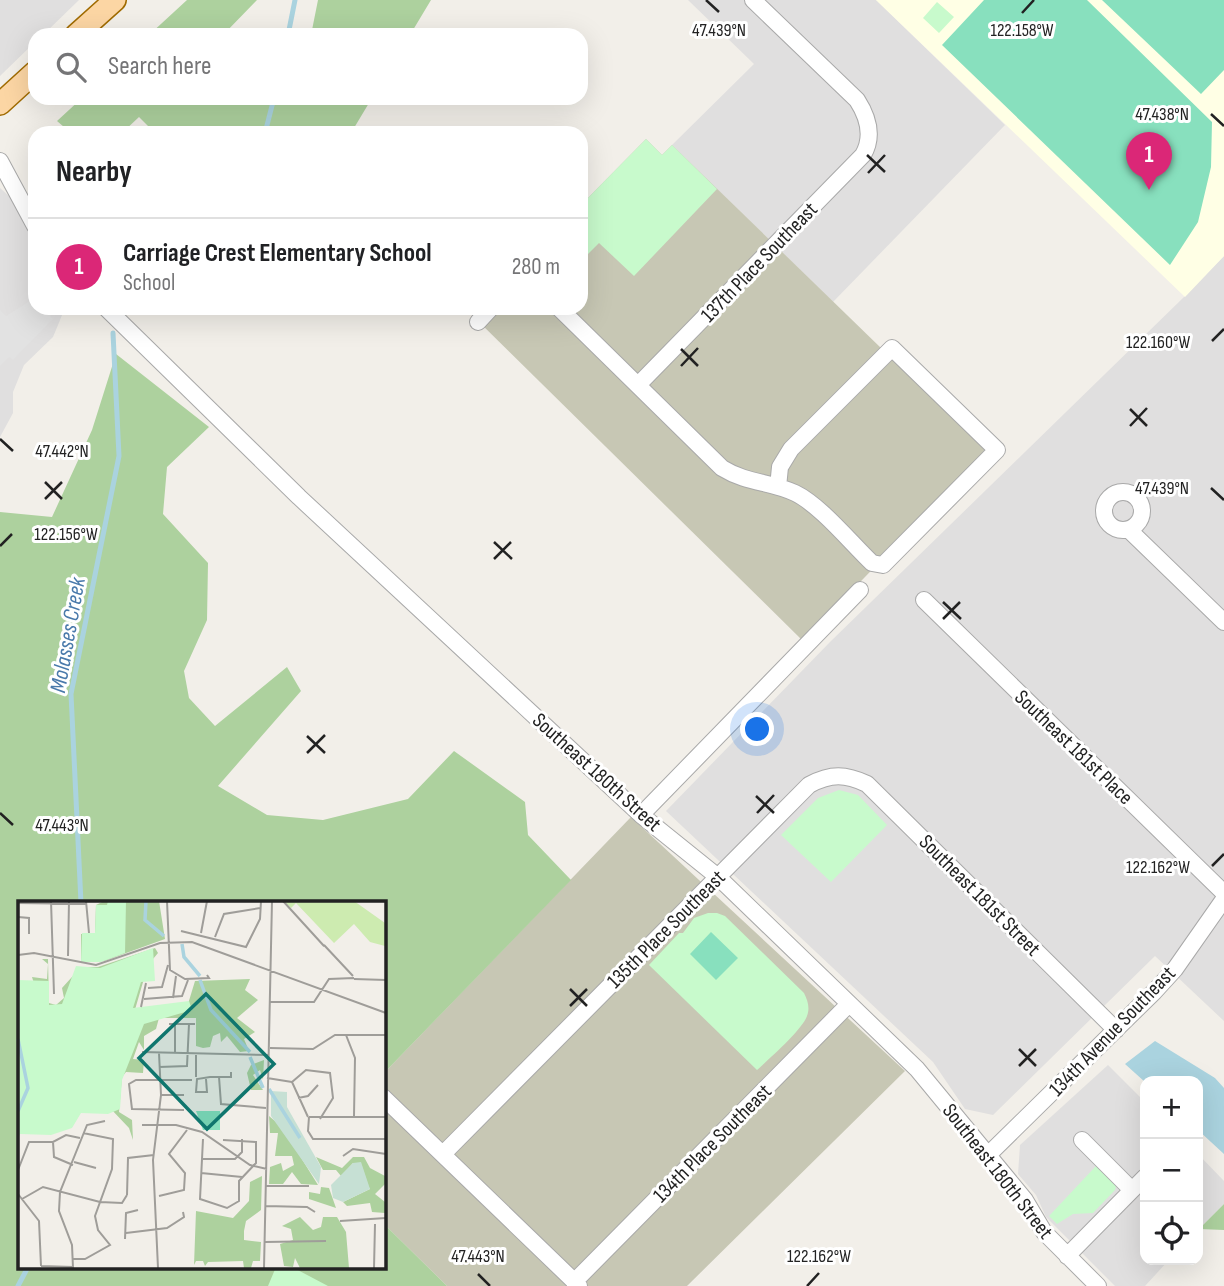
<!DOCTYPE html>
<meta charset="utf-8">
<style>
body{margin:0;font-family:"Sofia Sans Condensed",sans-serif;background:#f2f2f2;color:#202124}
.controls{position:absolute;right:21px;bottom:21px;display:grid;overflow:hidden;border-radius:14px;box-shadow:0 7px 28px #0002}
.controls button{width:63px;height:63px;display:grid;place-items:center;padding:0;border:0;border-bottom:2px solid #e0e0e0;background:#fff;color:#202124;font:35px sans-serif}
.you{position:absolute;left:758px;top:730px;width:24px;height:24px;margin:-18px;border:5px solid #fff;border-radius:50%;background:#1a73e8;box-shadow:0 0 0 10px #1a73e833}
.badge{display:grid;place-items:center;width:46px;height:46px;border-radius:50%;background:#db2777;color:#fff;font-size:23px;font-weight:700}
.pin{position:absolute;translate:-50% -58px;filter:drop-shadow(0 2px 4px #0008)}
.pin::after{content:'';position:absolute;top:37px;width:24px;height:21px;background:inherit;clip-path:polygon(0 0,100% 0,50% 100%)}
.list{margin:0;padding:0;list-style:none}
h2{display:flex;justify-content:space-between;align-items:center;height:91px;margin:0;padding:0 28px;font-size:30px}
h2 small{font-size:23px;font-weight:400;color:#757577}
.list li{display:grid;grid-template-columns:46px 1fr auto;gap:21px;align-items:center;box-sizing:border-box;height:98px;padding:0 28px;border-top:2px solid #e0e0e0}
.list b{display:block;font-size:26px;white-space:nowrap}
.list p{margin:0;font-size:23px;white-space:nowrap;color:#757577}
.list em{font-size:23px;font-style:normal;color:#757577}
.icon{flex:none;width:38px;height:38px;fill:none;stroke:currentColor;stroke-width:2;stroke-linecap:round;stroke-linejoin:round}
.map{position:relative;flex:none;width:1224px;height:1286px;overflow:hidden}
.search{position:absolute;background:#fff;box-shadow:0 7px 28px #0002;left:28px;top:28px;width:560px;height:77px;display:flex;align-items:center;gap:18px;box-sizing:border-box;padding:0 24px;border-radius:21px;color:#757577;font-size:26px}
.panel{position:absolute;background:#fff;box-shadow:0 7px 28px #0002;left:28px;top:126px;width:560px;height:189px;border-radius:21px}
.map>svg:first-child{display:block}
.residential{fill:#e0dfdf}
.education{fill:#ffffe5}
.construction{fill:#c7c7b4}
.forest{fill:#add19e}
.park{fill:#c8facc}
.pitch{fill:#88e0be}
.parking{fill:#e2e2e2}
.water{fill:#aad3df}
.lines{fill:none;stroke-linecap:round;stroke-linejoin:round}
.stream{stroke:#aad3df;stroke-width:5}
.minor-casing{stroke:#a9a9a9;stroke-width:18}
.major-casing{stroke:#a06b00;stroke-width:24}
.minor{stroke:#fff;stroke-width:16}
.major{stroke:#fcd6a4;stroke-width:21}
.ticks{fill:none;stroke:#222;stroke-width:2.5}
.labels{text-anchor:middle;stroke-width:6;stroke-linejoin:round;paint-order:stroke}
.street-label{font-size:21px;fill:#222;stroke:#fff}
.water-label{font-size:23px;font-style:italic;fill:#4a7aab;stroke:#fff}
.inset-river{fill:none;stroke:#aad3df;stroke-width:3.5}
.inset-road{fill:none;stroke:#9f9d99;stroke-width:2}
.view{fill:#0f766e;fill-opacity:0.15;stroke:#0f766e;stroke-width:3.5}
.inset-edge{fill:none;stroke:#222;stroke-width:3.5}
.ticks-label{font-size:18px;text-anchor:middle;fill:#222;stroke:#fff;stroke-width:6;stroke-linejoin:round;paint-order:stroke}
</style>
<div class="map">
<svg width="1224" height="1286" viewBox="0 0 1224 1286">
<rect width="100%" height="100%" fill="#f2efe9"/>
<path class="residential" d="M0,0H79L43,35H35V42L0,76Z
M688,0H876L1005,125L833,302L672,145L754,64Z
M0,188L9,196L35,238V308H65L53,337L24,365L13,392V413L0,437Z
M1224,256V1021L1155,956L993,1115L965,1109L933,1062L666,811L830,642L1184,297Z
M1108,1065L1145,1102V1260H1169L1145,1286H1115L1046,1217L1036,1195L1018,1174L1020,1145Z
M1198,1154L1224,1181V1204L1198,1230Z"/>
<path class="education" d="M876,0H1224V256L1185,297Z"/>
<path class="construction" d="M646,139L662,155L672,145L987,451L803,641L473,316L481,308H581V205Z
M631,817L905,1071L687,1286H447L383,1223V1074Z"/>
<path class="forest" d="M187,0H257L223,35H149Z
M318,0H431L410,35H311Z
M82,98H208L210,101L216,98H372L351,133H155L139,117L122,133H71L57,121Z
M116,354L209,427L167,467L163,514L208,563L207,620L184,671L189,698L215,726L287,667L301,691L218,786L267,815L323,820L408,799L454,751L525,802L528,835L571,880L383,1074V903H19V1267H383V1223L447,1286H0V512L52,517L92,430Z
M1224,1204V1230L1199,1229Z"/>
<path class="park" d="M937,2L954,17L939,33L923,18Z
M646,139L662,155L672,145L717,189L634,276L599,243L581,261V205Z
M839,790L858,795L887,825L831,882L781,835L818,798Z
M708,913H717L725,916L804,993C808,1001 810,1008 807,1016C802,1030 769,1059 757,1070L649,965L679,933H683L694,918Z
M1096,1166L1116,1186L1115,1190L1093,1213L1073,1214L1057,1224L1049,1216Z
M276,1267H292L328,1286H268Z"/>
<path class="pitch" d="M984,0H1087L1212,122L1211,167L1198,222L1170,265L942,45Z
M1102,0H1224V70L1201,94Z
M711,932L738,958L716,980L690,954Z"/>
<path class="parking" d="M35,298V308H53L50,316L53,319L13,360L9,357L0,366V310L6,316Z"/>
<path class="water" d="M1155,1041L1215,1078L1224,1088V1154L1198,1130V1081L1145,1082L1125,1064Z"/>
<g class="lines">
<path class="stream" d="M288,35L295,0
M265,133L274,98
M81,903L71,694L119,456L113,333
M18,1286L28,1267"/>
<g class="minor-casing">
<path id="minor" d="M0,161L35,226
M106,308L299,497L641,815L718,877L917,1069L1025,1200L1044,1232L1098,1286
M559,308L722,468C748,484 770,481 795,493C820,505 851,543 872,563L883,565L997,450L892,348L791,449L780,467L778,487
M478,322L491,308
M638,385L863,155C874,136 868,117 857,100L753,0
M1104 511a19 19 0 1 1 38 0a19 19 0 1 1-38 0Z
M1129,530L1224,622
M924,600L1224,893
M641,815L860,590
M383,1097L579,1286
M1082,1140L1132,1190
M443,1154L809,785C831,773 846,774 867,784L1116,1030
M989,1154L1154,992L1175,969L1224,899
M1067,1256L1145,1177
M574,1282L849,1004"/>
</g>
<g class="major-casing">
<path id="major" d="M76,35L115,0
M0,104L35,72"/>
</g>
<use href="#minor" class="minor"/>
<use href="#major" class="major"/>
</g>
<path class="ticks" d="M706,0L719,12M1022,13L1034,0M1211,114L1224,126M867,155L885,172M868,173L885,155M1212,341L1224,329M681,349L698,366M681,366L698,348M1130,409L1147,426M1130,426L1147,408M0,439L13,451M45,482L62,499M1211,488L1224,500M45,499L62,482M494,542L512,559M0,546L12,534M494,559L511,542M943,602L961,619M943,619L960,602M307,736L325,753M307,753L325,735M756,796L774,813M0,813L13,825M757,813L774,795M1212,866L1224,854M570,989L587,1006M570,1006L587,989M1019,1049L1036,1066M1019,1066L1036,1049M478,1274L490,1286M807,1286L819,1273"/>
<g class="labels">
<g class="street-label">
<text transform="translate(759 262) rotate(-46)" y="7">137th Place Southeast</text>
<text transform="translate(1074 747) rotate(44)" y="7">Southeast 181st Place</text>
<text transform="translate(597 772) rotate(42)" y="7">Southeast 180th Street</text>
<text transform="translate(980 895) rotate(45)" y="7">Southeast 181st Street</text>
<text transform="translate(666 929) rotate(-45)" y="7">135th Place Southeast</text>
<text transform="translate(1112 1031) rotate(-46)" y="7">134th Avenue Southeast</text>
<text transform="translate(712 1143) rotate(-45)" y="7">134th Place Southeast</text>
<text transform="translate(998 1171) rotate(52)" y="7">Southeast 180th Street</text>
</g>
<g class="water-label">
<text transform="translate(67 635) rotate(-80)" y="8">Molasses Creek</text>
</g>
</g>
<g transform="translate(18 901)">
<rect width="368" height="368" fill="#f2efe9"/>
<path d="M266,0H336L367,22V45L352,41L336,23L316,42L278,2L273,7Z" fill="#cdebb0"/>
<path d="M86,0H141L147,38L86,60L63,61V33H77L78,4ZM137,47L140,52L130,64L116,112L170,103L177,80L232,78L227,89L240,99L219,117L237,131L226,138L231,150L222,151L209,135L203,141L202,132L195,135L192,146L185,147L178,145V117H141L138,128L126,135V149L121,141L115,158L126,159L125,172L108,171L104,176L101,211L114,219L115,239L111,227L37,149L14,76L29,78L30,63L24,58H30L31,102L38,104L46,97L44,87L63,66H80ZM246,159L245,179L242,169L235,174L245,189H233L229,172L233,164ZM251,215L264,226L300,284L283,283L274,271L265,283H251L252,266L263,262L265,270L276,264L274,255H257L260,232H252ZM298,256L324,267L335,256H346L352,267L367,275V283L357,293L367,301V312L354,311L352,302L329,305L325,301L352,288L335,262L323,275L318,269H305ZM244,275L243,309L228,320L226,330V339L243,341L242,360H235L233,367H226L225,360L190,361L187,365L185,360H178L176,364L178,310L215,317L231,300L232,281ZM303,286L311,287L318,307L291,298V291L302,293ZM282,316L295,329L303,326L305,316H319L328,331L331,367H282L277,357L275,366L266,365L262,343L275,339L273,328L264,325Z" fill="#add19e"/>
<path d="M253,190L269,191V206L303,266L301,283L253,215ZM343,261L352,288L325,301L315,297L313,284L335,262Z" fill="#c6e0d4"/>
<path d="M90,0H108L107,52L83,61H63L64,32H77L78,4H89ZM135,47L137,80L123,81L115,107L171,100L174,109L126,123L104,179L102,208L90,213L63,212L54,227L33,234L2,233L0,237V79L31,80V104L44,103L58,65L82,67Z" fill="#c8facc"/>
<path d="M178,210H202V229H185Z" fill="#88e0be"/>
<path class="inset-river" d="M128,0L127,19L146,35M164,43L166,56L182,75M182,79L193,109L232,151M0,138L10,187L0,210M232,156L245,187M251,188L282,237"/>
<path class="inset-road" d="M33,0L36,93M68,0L71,32M149,0L152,69L167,78L191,77L189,74M265,0L306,45M0,2L68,3M0,16L11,17V33M163,30L228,46L242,18L243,0M183,32L189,0M197,36L206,13L242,7M306,44L335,75M0,54L16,52L78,64L142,42L174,41L368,112M50,55L51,0M336,78L368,79M130,87L144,86L150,64M155,97L158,75M126,98L164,95L170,79M252,101H296L311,78L336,77M123,106L128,82M151,123H177M328,134L337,157L336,215M252,147L295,148L317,134H368M124,151L251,154M157,153V123M141,166L169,165L171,123M178,176V152M201,176L203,203L248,207M249,177L274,181M188,178L189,191H178L179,178L192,176H213V171M274,181L288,169L312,172L315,197L302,218M274,181L290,216M143,194H166M280,197L290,195L300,184M166,209L114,208L111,183L118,179H174M291,216L290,230L295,238H368M291,216H368M124,224H158L184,231L232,264L249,268M185,238L182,298L209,307L221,300V280L238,262V241L205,239M35,241L36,256L55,264M325,255L335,248L368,253M183,258H217L224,251V238M56,261L78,267M0,269L11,241H35L48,234L62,237M183,272L224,276M248,285H291M0,293L21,320L23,365M109,294L110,257L136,254M141,295L166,289L167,272L151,253L169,229M4,298L25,286L82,301L104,302L109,294M248,305L289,306L297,311M322,320L368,317M108,332L149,327L166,316L165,311M107,338L108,312L120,309M247,341L308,340M55,358H67L92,344L80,329L77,315L94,268L95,238L65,232M23,365L55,366M55,367L54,344L41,310L42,291L69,224L87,220M140,367L135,259L143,194L141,152M246,367L254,0M356,367L357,323"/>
<path class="view" d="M188,93L256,163L189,228L121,157Z"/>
<rect width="368" height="368" class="inset-edge"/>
</g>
<g class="ticks-label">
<text x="719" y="36">47.439°N</text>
<text x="1022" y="36">122.158°W</text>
<text x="1162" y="120">47.438°N</text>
<text x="1158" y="348">122.160°W</text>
<text x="62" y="457">47.442°N</text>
<text x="1162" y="494">47.439°N</text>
<text x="66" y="540">122.156°W</text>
<text x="62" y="831">47.443°N</text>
<text x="1158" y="873">122.162°W</text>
<text x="819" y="1262">122.162°W</text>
<text x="478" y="1262">47.443°N</text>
</g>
</svg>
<div class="controls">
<button>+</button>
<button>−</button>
<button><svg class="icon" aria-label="locate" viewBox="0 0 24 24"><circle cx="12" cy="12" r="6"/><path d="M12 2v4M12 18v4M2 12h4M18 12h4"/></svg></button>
</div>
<div class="you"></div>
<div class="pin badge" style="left:1149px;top:190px">1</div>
<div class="search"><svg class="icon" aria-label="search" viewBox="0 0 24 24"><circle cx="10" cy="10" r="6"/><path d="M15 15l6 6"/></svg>Search here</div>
<section class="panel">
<h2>Nearby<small></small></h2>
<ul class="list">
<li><span class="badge">1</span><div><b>Carriage Crest Elementary School</b><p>School</p></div><em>280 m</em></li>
</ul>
</section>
</div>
